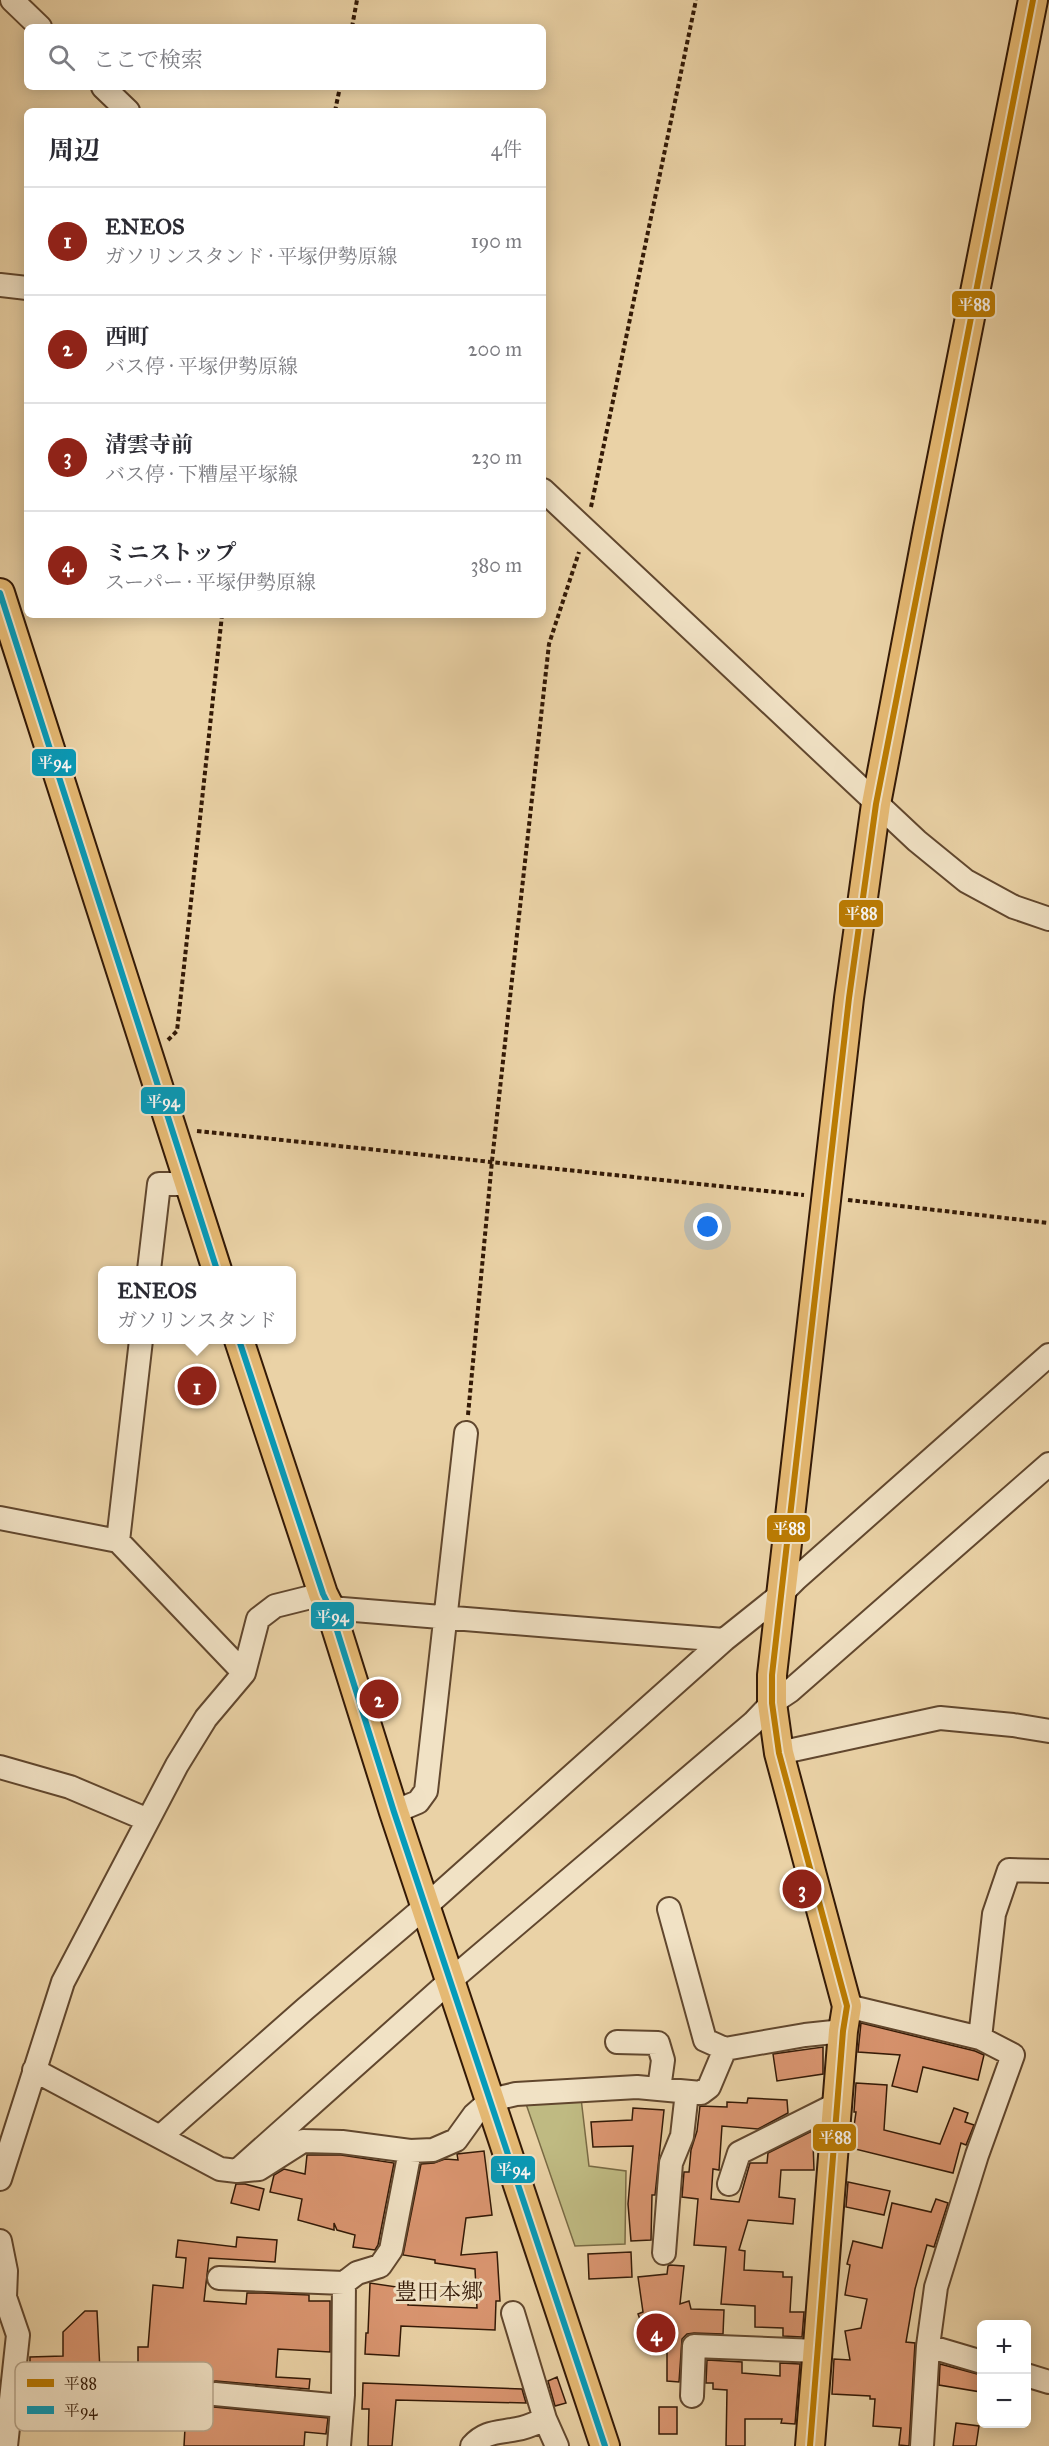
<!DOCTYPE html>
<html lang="ja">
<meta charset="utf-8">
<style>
body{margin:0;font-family:"IM FELL Great Primer","Noto Serif JP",serif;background:#f7f7f7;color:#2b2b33}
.controls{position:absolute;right:18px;bottom:18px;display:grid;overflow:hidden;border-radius:9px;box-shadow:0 3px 15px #0003}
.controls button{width:54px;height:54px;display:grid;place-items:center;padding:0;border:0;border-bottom:2px solid #e1e1e2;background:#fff;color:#2b2b33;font:30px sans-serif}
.you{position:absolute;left:708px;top:1227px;width:21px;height:21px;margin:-15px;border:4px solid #fff;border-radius:50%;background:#1a73e8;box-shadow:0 0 0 9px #1a73e833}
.badge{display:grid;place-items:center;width:39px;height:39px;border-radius:50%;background:#8f2418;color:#fff;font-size:20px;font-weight:700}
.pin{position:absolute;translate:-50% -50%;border:3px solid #fff;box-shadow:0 2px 6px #0006}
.popup{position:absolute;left:98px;top:1266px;width:198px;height:78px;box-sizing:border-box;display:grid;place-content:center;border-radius:9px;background:#fff;filter:drop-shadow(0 2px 4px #0005);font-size:20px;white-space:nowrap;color:#7c7c81}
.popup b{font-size:22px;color:#2b2b33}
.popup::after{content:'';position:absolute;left:50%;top:100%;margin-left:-12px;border:12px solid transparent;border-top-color:#fff}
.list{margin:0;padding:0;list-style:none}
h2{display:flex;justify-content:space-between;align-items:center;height:78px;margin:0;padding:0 24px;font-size:26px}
h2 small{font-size:20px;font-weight:400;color:#7c7c81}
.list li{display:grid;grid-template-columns:39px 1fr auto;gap:18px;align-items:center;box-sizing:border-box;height:108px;padding:0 24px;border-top:2px solid #e1e1e2}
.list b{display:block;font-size:22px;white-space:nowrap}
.list p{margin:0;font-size:20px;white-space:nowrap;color:#7c7c81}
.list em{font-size:20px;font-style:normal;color:#7c7c81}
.icon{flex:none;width:33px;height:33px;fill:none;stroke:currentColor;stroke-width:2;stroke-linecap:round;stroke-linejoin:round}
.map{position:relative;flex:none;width:1049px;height:2446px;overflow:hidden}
.search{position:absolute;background:#fff;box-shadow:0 3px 15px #0003;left:24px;top:24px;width:522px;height:66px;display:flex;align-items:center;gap:15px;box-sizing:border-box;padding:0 21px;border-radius:9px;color:#7c7c81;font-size:22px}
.panel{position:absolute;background:#fff;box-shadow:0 3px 15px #0003;left:24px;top:108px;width:522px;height:510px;border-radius:9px}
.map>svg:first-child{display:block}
.green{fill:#bfba82;stroke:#796a44;stroke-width:1.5}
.building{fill:#db9671;stroke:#331906;stroke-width:1.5}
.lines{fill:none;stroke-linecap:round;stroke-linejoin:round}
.minor-casing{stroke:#61472e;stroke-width:26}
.major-casing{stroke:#331906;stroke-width:32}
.path{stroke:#331906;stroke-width:4;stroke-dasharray:4.5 3;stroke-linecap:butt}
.minor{stroke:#f1e2c5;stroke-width:22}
.major{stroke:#e5b973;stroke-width:28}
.bus-1-casing{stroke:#f1e2c5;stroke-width:10}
.bus-2-casing{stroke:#f1e2c5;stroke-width:10}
.bus-1{stroke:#bc7c02;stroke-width:6}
.bus-2{stroke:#059bba;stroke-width:6}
.labels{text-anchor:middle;stroke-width:6;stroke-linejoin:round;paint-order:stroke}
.neighbourhood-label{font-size:22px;fill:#331906;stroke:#f1e2c5}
.key{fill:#f1e2c5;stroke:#b8a68c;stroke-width:1.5}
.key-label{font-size:16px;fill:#331906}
.line-badge{stroke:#f1e2c5;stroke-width:2}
.badge-label{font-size:16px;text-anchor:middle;font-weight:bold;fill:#fff}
</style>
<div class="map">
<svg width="1049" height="2446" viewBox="0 0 1049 2446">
<rect width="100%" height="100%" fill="#ead2a6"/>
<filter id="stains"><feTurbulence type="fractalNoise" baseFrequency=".00333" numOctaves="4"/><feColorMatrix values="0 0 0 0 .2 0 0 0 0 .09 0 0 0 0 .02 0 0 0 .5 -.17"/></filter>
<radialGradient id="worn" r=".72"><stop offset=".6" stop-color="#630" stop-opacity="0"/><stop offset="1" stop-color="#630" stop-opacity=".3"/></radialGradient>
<path class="green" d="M581,2098L589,2166L626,2171L625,2244L575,2246L525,2101Z"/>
<path class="building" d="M861,2023L975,2051L984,2055L978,2080L923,2067L917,2092L892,2086L900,2055L858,2052Z
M823,2047V2074L777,2081L773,2054Z
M856,2083L887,2085L884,2130L940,2144L954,2108L968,2113L965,2122L974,2125L966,2145L961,2143L953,2173L851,2148L856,2112H854Z
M748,2098L787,2100L788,2113L758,2129L722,2126L719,2170L713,2169L711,2199L739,2202L750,2163H767L768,2153L814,2130L818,2138L813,2142L814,2170H781L779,2197L795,2199L793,2224L748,2220L739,2250L745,2251L744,2270L783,2272V2277H792L790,2312H804L802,2337L783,2336V2328L755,2327V2306L721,2304L726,2247L694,2245L698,2199L682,2197L684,2172H689L691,2150L697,2131L700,2106L727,2107V2102L747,2103Z
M633,2108L664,2110L655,2195H652L651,2240L631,2241L628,2204L633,2146L593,2147L591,2122L632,2120Z
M484,2151L492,2215L466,2218L461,2255L497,2252L500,2301H496L495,2330L401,2326L399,2356L365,2354L366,2333H368L370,2283L410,2289L408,2305L477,2308L475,2269L435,2263V2260L403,2255L421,2164L434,2163L445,2159L458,2160L457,2154Z
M307,2155H341L394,2163L378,2245L375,2250L353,2247L355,2235L337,2230L334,2223V2230L298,2220L302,2199L270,2192L274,2175L284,2169L305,2174Z
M848,2182L890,2191L884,2215L846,2207Z
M236,2184H245L264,2189L259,2210L231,2203Z
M936,2199L948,2203L934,2247L927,2245L915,2289L906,2342L915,2343L909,2446L899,2445L901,2428L873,2426L875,2399H870V2396L832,2394L834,2359L850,2360L845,2331L861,2328L867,2299L845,2295L850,2265L847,2264L853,2241L882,2248L892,2203L931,2212Z
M237,2237L277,2240L275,2262L209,2258L204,2301L246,2304L247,2293H263L309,2295V2301H330V2352L278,2349L276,2377L310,2379L309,2389L216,2381L209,2382L204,2387L202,2393L203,2400L214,2407L328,2418L326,2434L305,2432L304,2446H184L185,2428L83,2424L85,2397L161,2402V2372H138V2347H148L153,2285L183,2288L186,2258L176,2257L178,2240L236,2247Z
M631,2252L632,2277L589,2279L588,2254Z
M670,2265L684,2266L680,2304L689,2301L691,2309L724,2310L723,2334L694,2333L687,2334L682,2339L679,2382L667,2381V2351L661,2353L657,2341L649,2344L638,2314L643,2312L638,2277L667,2274L668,2266Z
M85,2311H97L100,2371L30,2370V2357L63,2356V2332Z
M707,2360L742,2362V2373L780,2376V2363L800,2364L795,2424L781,2423L782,2419H745V2446H726L727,2390L713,2389V2383H706Z
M940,2364L981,2375V2392L939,2385Z
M557,2377L566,2403L555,2406L548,2381Z
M363,2383L522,2389L526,2403L396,2400L392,2446H368L369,2409H362Z
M26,2390L39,2391L38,2407L24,2406Z
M659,2407H677V2434H659Z
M956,2423L979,2426L976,2446H953Z"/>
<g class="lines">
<g class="minor-casing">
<path id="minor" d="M12,0L40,27
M103,87L128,111
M0,285L27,288
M543,490L917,841L966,881L1014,907L1049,919
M149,1270L159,1184H189
M0,1518L118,1541L244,1673
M118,1541L141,1340
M330,1608L724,1640
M779,1753L940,1718L1013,1725L1049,1731
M0,1767L70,1787L148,1820
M394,1812L418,1802L426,1791L466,1433
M669,1909L705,2040L725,2049
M847,2006L980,2038L1013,2055L977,2155L936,2287L928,2346L922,2446
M980,2038L994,1914L1009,1870L1049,1871
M617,2042L658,2043L663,2060L659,2089
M34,2070L220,2169L237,2171L259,2169L303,2141L342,2142L410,2151L433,2150L456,2140L474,2115L491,2100L516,2094L637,2087L701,2093L709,2087L725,2049L805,2035L843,2031
M161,2136L305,2009L426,1906L724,1640L779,1596L796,1579L1049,1355
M237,2171L451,1980L753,1723L772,1703L790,1691L1049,1464
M0,2179L63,1982L177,1765L206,1718L244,1673L258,1619L275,1606L323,1594
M729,2184L739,2153L837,2104
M0,2241L6,2271L5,2297L18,2335L6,2446
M664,2253L671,2163L682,2136L687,2092
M219,2278L344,2283
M513,2313L545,2419L557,2446
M928,2346L982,2362
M1026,2375L1049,2382
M215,2394L342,2406
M692,2396L694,2346L817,2351
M339,2446L343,2395L344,2283L357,2273L380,2266L391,2250L410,2151
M472,2446C485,2431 498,2433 517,2429C526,2428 536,2423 545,2419"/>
</g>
<g class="major-casing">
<path id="major" d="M0,593L217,1270
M239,1340L323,1594L330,1608L394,1812L605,2446
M810,2446L843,2031L847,2006L779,1753L772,1703V1675L849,998L876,804L928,529L1033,0"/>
</g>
<path class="path" d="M352,27L357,0
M335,111L340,87
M591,507L696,0
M168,1040L177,1031L222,615
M197,1131L804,1195
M848,1200L1049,1223
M468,1415L492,1161L549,644L579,552"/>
<use href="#minor" class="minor"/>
<use href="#major" class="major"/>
<g class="bus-1-casing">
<path id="bus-1" d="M810,2446L843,2031L847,2006L779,1753L772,1703V1675L849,998L876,804L1033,0"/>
</g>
<g class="bus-2-casing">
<path id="bus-2" d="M0,593L217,1270
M239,1340L323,1594L330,1608L394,1812L605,2446"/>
</g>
<use href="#bus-1" class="bus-1"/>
<use href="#bus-2" class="bus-2"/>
</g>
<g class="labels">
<g class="neighbourhood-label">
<text x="439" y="2299">豊田本郷</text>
</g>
</g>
<rect x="15" y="2362" width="198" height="69" rx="9" class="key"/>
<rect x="27" y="2379" width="27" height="8" fill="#bc7c02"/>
<rect x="27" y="2406" width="27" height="8" fill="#059bba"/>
<g class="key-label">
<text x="64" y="2389">平88</text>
<text x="64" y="2416">平94</text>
</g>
<g class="line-badge">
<rect x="951" y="290" width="45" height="28" rx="6" fill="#bc7c02"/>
<rect x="31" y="748" width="46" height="29" rx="6" fill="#059bba"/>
<rect x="838" y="899" width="46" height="29" rx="6" fill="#bc7c02"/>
<rect x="140" y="1086" width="46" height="29" rx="6" fill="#059bba"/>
<rect x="766" y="1514" width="45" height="29" rx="6" fill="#bc7c02"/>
<rect x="310" y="1601" width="45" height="29" rx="6" fill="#059bba"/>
<rect x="812" y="2123" width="45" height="29" rx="6" fill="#bc7c02"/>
<rect x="490" y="2155" width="46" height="29" rx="6" fill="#059bba"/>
</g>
<g class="badge-label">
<text x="974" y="310">平88</text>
<text x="54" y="768">平94</text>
<text x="861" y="919">平88</text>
<text x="163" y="1107">平94</text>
<text x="789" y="1534">平88</text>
<text x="332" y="1622">平94</text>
<text x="835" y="2143">平88</text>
<text x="513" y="2175">平94</text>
</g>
<rect width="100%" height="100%" filter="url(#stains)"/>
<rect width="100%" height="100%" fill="url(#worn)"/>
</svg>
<div class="controls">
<button>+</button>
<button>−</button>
</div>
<div class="you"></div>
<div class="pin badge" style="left:197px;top:1386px">1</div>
<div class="popup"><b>ENEOS</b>ガソリンスタンド</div>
<div class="pin badge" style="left:379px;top:1699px">2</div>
<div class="pin badge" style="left:802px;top:1889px">3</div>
<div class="pin badge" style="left:656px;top:2333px">4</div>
<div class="search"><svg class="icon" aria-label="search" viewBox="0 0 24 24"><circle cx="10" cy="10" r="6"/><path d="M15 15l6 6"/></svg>ここで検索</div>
<section class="panel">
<h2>周辺<small>4件</small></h2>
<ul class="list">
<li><span class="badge">1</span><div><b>ENEOS</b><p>ガソリンスタンド · 平塚伊勢原線</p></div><em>190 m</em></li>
<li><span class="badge">2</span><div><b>西町</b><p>バス停 · 平塚伊勢原線</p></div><em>200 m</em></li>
<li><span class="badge">3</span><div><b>清雲寺前</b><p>バス停 · 下糟屋平塚線</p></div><em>230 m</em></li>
<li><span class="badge">4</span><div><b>ミニストップ</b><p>スーパー · 平塚伊勢原線</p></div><em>380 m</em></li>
</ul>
</section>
</div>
